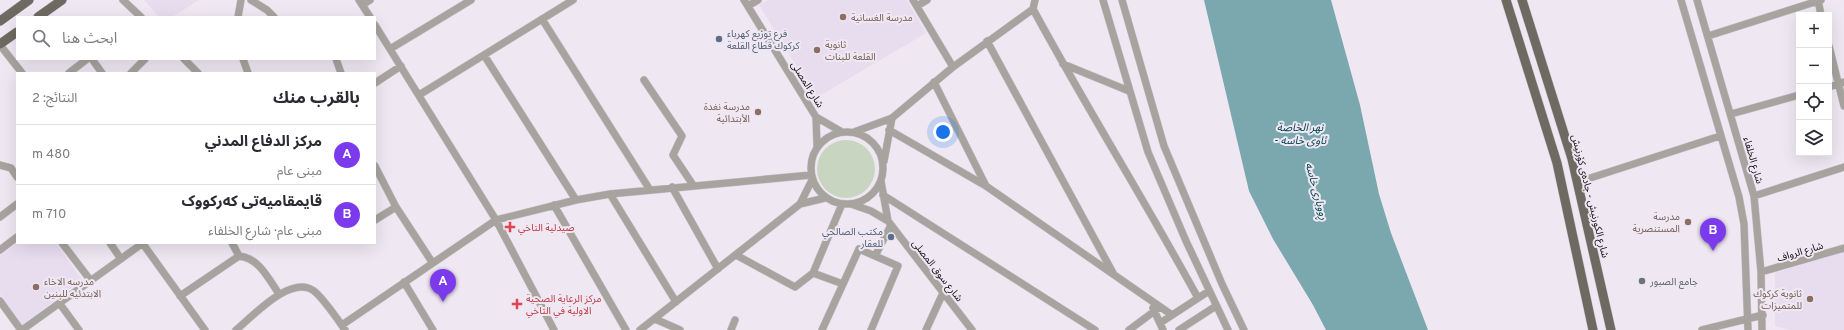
<!DOCTYPE html>
<html lang="ar">
<meta charset="utf-8">
<style>
body{margin:0;font-family:Overpass,"Noto Sans Arabic",sans-serif;background:#f7f7f7;color:#2b2b33;direction:rtl}
.controls{position:absolute;right:12px;top:12px;display:grid;overflow:hidden;border-radius:0px;box-shadow:0 4px 16px #0002}
.controls button{width:36px;height:36px;display:grid;place-items:center;padding:0;border:0;border-bottom:1px solid #e1e1e2;background:#fff;color:#2b2b33;font:20px sans-serif}
.you{position:absolute;left:943px;top:132px;width:14px;height:14px;margin:-10px;border:3px solid #fff;border-radius:50%;background:#1a73e8;box-shadow:0 0 0 6px #1a73e833}
.badge{display:grid;place-items:center;width:26px;height:26px;border-radius:50%;background:#7c3aed;color:#fff;font-size:13px;font-weight:700}
.pin{position:absolute;translate:-50% -33px;filter:drop-shadow(0 1px 2px #0008)}
.pin::after{content:'';position:absolute;top:21px;width:14px;height:12px;background:inherit;clip-path:polygon(0 0,100% 0,50% 100%)}
.list{margin:0;padding:0;list-style:none}
h2{display:flex;justify-content:space-between;align-items:center;height:52px;margin:0;padding:0 16px;font-size:17px}
h2 small{font-size:13px;font-weight:400;color:#7c7c81}
.list li{display:grid;grid-template-columns:26px 1fr auto;gap:12px;align-items:center;box-sizing:border-box;height:60px;padding:0 16px;border-top:1px solid #e1e1e2}
.list b{display:block;font-size:15px;white-space:nowrap}
.list p{margin:0;font-size:13px;white-space:nowrap;color:#7c7c81}
.list em{font-size:13px;font-style:normal;color:#7c7c81}
.icon{flex:none;width:22px;height:22px;fill:none;stroke:currentColor;stroke-width:2;stroke-linecap:round;stroke-linejoin:round}
.map{position:relative;flex:none;width:1844px;height:330px;overflow:hidden;direction:ltr}
.search{position:absolute;background:#fff;box-shadow:0 4px 16px #0002;left:16px;top:16px;width:360px;height:44px;display:flex;align-items:center;gap:10px;box-sizing:border-box;padding:0 14px;border-radius:0px;color:#7c7c81;font-size:15px}
.panel{position:absolute;background:#fff;box-shadow:0 4px 16px #0002;left:16px;top:72px;width:360px;height:172px;border-radius:0px;direction:rtl}
.map>svg:first-child{display:block}
.built{fill:#e8ddef}
.green{fill:#c8d5c1}
.water{fill:#7ba7af}
.lines{fill:none;stroke-linecap:round;stroke-linejoin:round}
.minor-casing{stroke:#cbc5cf;stroke-width:8}
.major-casing{stroke:#cbc5cf;stroke-width:10}
.minor{stroke:#a7a49f;stroke-width:7}
.major{stroke:#6f6a61;stroke-width:9}
.education-dot{fill:#8d6e63;stroke:#efe8f3;stroke-width:1.5}
.service-dot{fill:#5c6f8a;stroke:#efe8f3;stroke-width:1.5}
.health-dot{fill:#e0444e;stroke:#efe8f3;stroke-width:1.5}
.worship-dot{fill:#6b7280;stroke:#efe8f3;stroke-width:1.5}
.labels{text-anchor:middle;stroke-width:4;stroke-linejoin:round;paint-order:stroke}
.education-label{font-size:10px;fill:#785e54;stroke:#efe8f3;text-anchor:start}
.service-label{font-size:10px;fill:#4e5e75;stroke:#efe8f3;text-anchor:start}
.street-label{font-size:10px;fill:#110f12;stroke:#efe8f3}
.health-label{font-size:10px;fill:#be3a42;stroke:#efe8f3;text-anchor:start}
.worship-label{font-size:10px;fill:#5b616d;stroke:#efe8f3;text-anchor:start}
.water-label{font-size:11px;font-style:italic;fill:#00454e;stroke:#efe8f3}
</style>
<div class="map">
<svg width="1844" height="330" viewBox="0 0 1844 330">
<rect width="100%" height="100%" fill="#efe8f3"/>
<path class="built" d="M144,0H199L172,17H159Z
M768,0H907L926,33L816,98L759,5Z
M17,243H56L82,280L22,325L0,294V256Z
M1844,251V330H1790L1775,326V273Z"/>
<path class="green" d="M817 169a29 29 0 1 1 58 0a29 29 0 1 1-58 0Z"/>
<path class="water" d="M1204,0H1331L1360,105L1379,194L1391,233L1428,330H1326L1313,305L1273,239L1249,191Z"/>
<g class="lines">
<g class="minor-casing">
<path id="minor" d="M123,0L141,17
M251,0L267,10L274,17
M359,0L370,17
M744,0L816,117L842,132
M913,0L953,67
M1035,0L1033,9C1086,107 1145,201 1198,298
M1103,0L1148,152L1186,241L1228,330
M1122,0L1164,146L1222,284L1244,330
M1681,0L1739,197L1744,224L1748,330
M1697,0L1754,196L1761,272L1762,330
M1818,0L1821,15
M362,5L370,0
M748,6L758,0
M917,6L927,0
M238,17L241,0
M542,19L650,190
M375,25L496,220L554,330
M1708,36L1821,0
M987,41L1113,273
M0,45L22,73
M1829,46L1844,106
M390,49L471,0
M484,55L576,200
M92,59L102,73
M184,59L198,73
M243,59L248,73
M336,59L341,73
M1063,64L1129,91
M69,73L87,59
M131,73L145,59
M644,80L682,136L673,155L693,185
M934,82L986,186
M375,83L401,66
M1829,87L1844,82
M419,95L573,0
M1731,114L1799,95
M816,117L817,146
M889,130L986,186L1172,315
M811 168a36 36 0 1 1 72 0a36 36 0 1 1-72 0Z
M854,132L892,118L953,67L1033,9
M884,161L892,118
M0,165L11,168L17,177
M375,166L396,207L432,262
M881,181L888,221L972,330
M1578,182L1720,136
M672,187L718,269
M610,194L676,302
M883,195L1095,330
M1754,196L1844,167
M800,204L825,198
M851,204L871,211L888,221
M554,205L626,330
M0,217L17,204
M375,220L396,207
M62,243L91,281
M110,243L121,259
M232,243L239,256
M143,244L205,330
M0,250L17,237
M736,255L795,287L813,273L842,204
M875,256L891,225
M1761,272L1844,248
M813,273L843,284
M404,282L433,330
M180,296L239,256C259,258 268,278 279,294
M0,301L21,330
M60,304L79,330
M1153,308L1163,330
M655,319L680,330
M1160,323L1209,291
M342,325L496,220L576,200L610,194L811,175
M22,330L143,243
M236,330C253,316 291,274 314,291C322,297 339,321 345,330
M640,330L800,204L812,180
M731,330L735,320
M822,330L859,249L898,266L871,330
M926,330L943,293
M1129,330L1160,307
M1179,330L1216,306
M1702,330L1763,315"/>
</g>
<g class="major-casing">
<path id="major" d="M1506,0L1557,163L1593,330
M1522,0L1572,159L1611,330
M38,17L62,0
M0,21L29,0
M0,44L17,32"/>
</g>
<use href="#minor" class="minor"/>
<use href="#major" class="major"/>
</g>
<g class="education-dot">
<circle cx="843" cy="17" r="4"/>
<circle cx="817" cy="50" r="4"/>
<circle cx="758" cy="112" r="4"/>
<circle cx="1688" cy="222" r="4"/>
<circle cx="36" cy="287" r="4"/>
<circle cx="1810" cy="299" r="4"/>
</g>
<g class="service-dot">
<circle cx="719" cy="39" r="4"/>
<circle cx="891" cy="237" r="4"/>
</g>
<g class="health-dot">
<path d="M508 221h4v4h4v4h-4v4h-4v-4h-4v-4h4z"/>
<path d="M515 298h4v4h4v4h-4v4h-4v-4h-4v-4h4z"/>
</g>
<circle class="worship-dot" cx="1642" cy="281" r="4"/>
<g class="labels">
<g class="education-label">
<text x="851" y="21">مدرسة الغسانية</text>
<text x="825" y="48">ثانوية<tspan x="825" dy="12">القلعة للبنات</tspan></text>
<text x="750" y="110" text-anchor="end">مدرسة نغدة<tspan x="750" dy="12">الأبتدائية</tspan></text>
<text x="1680" y="220" text-anchor="end">مدرسة<tspan x="1680" dy="12">المستنصرية</tspan></text>
<text x="44" y="285">مدرسه الاخاء<tspan x="44" dy="12">الابتدئيه للبنين</tspan></text>
<text x="1802" y="297" text-anchor="end">ثانوية كركوك<tspan x="1802" dy="12">للمتميزات</tspan></text>
</g>
<g class="service-label">
<text x="727" y="37">فرع توزيع كهرباء<tspan x="727" dy="12">كركوك قطاع القلعة</tspan></text>
<text x="883" y="235" text-anchor="end">مكتب الصالحي<tspan x="883" dy="12">للعقار</tspan></text>
</g>
<g class="street-label">
<text transform="translate(808 84) rotate(58)" y="4">شارع المصلى</text>
<text transform="translate(1754 160) rotate(74)" y="4">شارع الخلفاء</text>
<text transform="translate(1591 196) rotate(76)" y="4">شارع الكورنيش - جادەی کۆرنیش</text>
<text transform="translate(1800 251) rotate(-16)" y="4">شارع الرواف</text>
<text transform="translate(938 270) rotate(52)" y="4">شارع سوق المصلى</text>
</g>
<g class="health-label">
<text x="518" y="231">صيدلية التاخي</text>
<text x="526" y="302">مركز الرعاية الصحية<tspan x="526" dy="12">الاولية في التاخي</tspan></text>
</g>
<g class="worship-label">
<text x="1650" y="285">جامع الصبور</text>
</g>
<g class="water-label">
<text x="1300" y="131">نهر الخاصة<tspan x="1300" dy="13">- ئاوی خاسە</tspan></text>
<text transform="translate(1317 191) rotate(75)" y="4">ڕووباری خاسە</text>
</g>
</g>
</svg>
<div class="controls">
<button>+</button>
<button>−</button>
<button><svg class="icon" aria-label="locate" viewBox="0 0 24 24"><circle cx="12" cy="12" r="6"/><path d="M12 2v4M12 18v4M2 12h4M18 12h4"/></svg></button>
<button><svg class="icon" aria-label="layers" viewBox="0 0 24 24"><path d="M12 4l9 5-9 5-9-5zM3 14l9 5 9-5"/></svg></button>
</div>
<div class="you"></div>
<div class="pin badge" style="left:443px;top:302px">A</div>
<div class="pin badge" style="left:1713px;top:251px">B</div>
<div class="search"><svg class="icon" aria-label="search" viewBox="0 0 24 24"><circle cx="10" cy="10" r="6"/><path d="M15 15l6 6"/></svg>ابحث هنا</div>
<section class="panel">
<h2>بالقرب منك<small>النتائج: 2</small></h2>
<ul class="list">
<li><span class="badge">A</span><div><b>مركز الدفاع المدني</b><p>مبنى عام</p></div><em>480 m</em></li>
<li><span class="badge">B</span><div><b>قایمقامیەتی کەرکووک</b><p>مبنى عام · شارع الخلفاء</p></div><em>710 m</em></li>
</ul>
</section>
</div>
